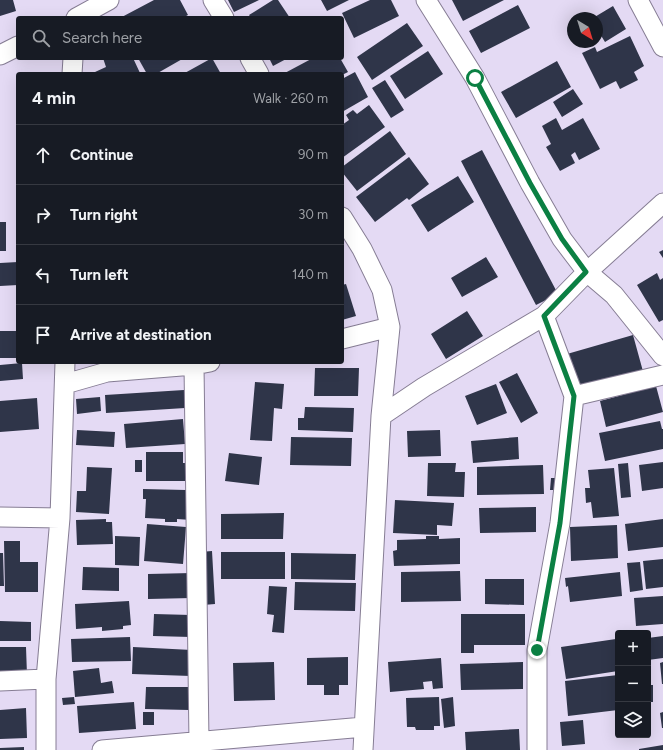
<!DOCTYPE html>
<meta charset="utf-8">
<style>
body{margin:0;font-family:Figtree,sans-serif;background:#20242c;color:#f1f3f6}
.controls{position:absolute;right:12px;bottom:12px;display:grid;overflow:hidden;border-radius:4px;box-shadow:0 4px 16px #0002}
.controls button{width:36px;height:36px;display:grid;place-items:center;padding:0;border:0;border-bottom:1px solid #363941;background:#171b24;color:#f1f3f6;font:20px sans-serif}
.compass{position:absolute;left:567px;top:12px;width:36px;height:36px;border-radius:50%;background:#171b24;box-shadow:0 4px 16px #0002;rotate:142deg}
.stop{position:absolute;width:12px;height:12px;margin:-9px;border:3px solid #0b8043;border-radius:50%;background:#fff}
.stop.end{background:#0b8043;border-color:#fff;box-shadow:0 1px 4px #0008}
.list{margin:0;padding:0;list-style:none}
h2{display:flex;justify-content:space-between;align-items:center;height:52px;margin:0;padding:0 16px;font-size:17px}
h2 small{font-size:13px;font-weight:400;color:#9ea1a6}
.list li{display:grid;grid-template-columns:26px 1fr auto;gap:12px;align-items:center;box-sizing:border-box;height:60px;padding:0 16px;border-top:1px solid #363941}
.list b{display:block;font-size:15px;white-space:nowrap}
.list em{font-size:13px;font-style:normal;color:#9ea1a6}
.icon{flex:none;width:22px;height:22px;fill:none;stroke:currentColor;stroke-width:2;stroke-linecap:round;stroke-linejoin:round}
.map{position:relative;flex:none;width:663px;height:750px;overflow:hidden}
.search{position:absolute;background:#171b24;box-shadow:0 4px 16px #0002;left:16px;top:16px;width:328px;height:44px;display:flex;align-items:center;gap:10px;box-sizing:border-box;padding:0 14px;border-radius:4px;color:#9ea1a6;font-size:15px}
.panel{position:absolute;background:#171b24;box-shadow:0 4px 16px #0002;left:16px;top:72px;width:328px;height:292px;border-radius:4px}
.map>svg:first-child{display:block}
.building{fill:#2f3549}
.lines{fill:none;stroke-linecap:round;stroke-linejoin:round}
.minor-casing{stroke:#867d94;stroke-width:21}
.minor{stroke:#fff;stroke-width:19}
.route{stroke:#0b8043;stroke-width:5}
</style>
<div class="map">
<svg width="663" height="750" viewBox="0 0 663 750">
<rect width="100%" height="100%" fill="#e4daf4"/>
<path class="building" d="M0,0H13L16,11L0,16Z
M154,0H180L188,15L182,18H120Z
M228,0H259L234,12Z
M273,0H278L290,18H251L249,15Z
M321,0H349L327,11Z
M370,0H391L399,16L354,38L342,13Z
M452,0H504L463,21Z
M518,5L530,28L481,53L469,31Z
M613,6L626,29L605,42L597,29V18H593Z
M407,23L423,46L372,80L357,57Z
M630,36L644,66L634,72L638,80L620,89L616,81L600,89L582,53L595,47L597,52Z
M428,51L443,74L405,99L390,76Z
M103,58H133L140,73L95,74V72L106,67Z
M138,58H184L156,74H147Z
M212,58L221,74H183Z
M269,58H288L273,66Z
M313,58H340L348,72L342,75V74H283Z
M557,61L571,87L516,118L501,92Z
M355,72L368,97L342,112V79Z
M385,80L404,110L391,118L372,88Z
M573,89L583,104L562,117L553,102Z
M369,105L385,127L342,158V125L349,120L346,115L353,110L357,114Z
M556,118L562,130L583,118L600,149L579,160L575,152L571,155L575,163L560,171L546,147L551,144L542,126Z
M390,131L406,154L357,191L342,172V167Z
M482,150L558,294L536,305L461,161Z
M409,157L429,184L409,200L407,198L375,222L356,197Z
M458,176L474,202L428,232L411,205Z
M0,222H6V251H0Z
M663,250V258L659,252Z
M486,257L498,277L462,297L451,278Z
M18,262V285L0,286V263Z
M657,273L660,280L663,278V320L659,322L637,285Z
M346,284L356,316L342,320V285Z
M467,311L483,336L446,359L431,334Z
M0,331H18V358H0Z
M633,335L644,375L577,393L567,354Z
M22,363L23,379L0,381V365Z
M315,368H359L358,396H314Z
M517,373L538,413L521,423L499,382Z
M255,382L284,384L282,409L274,408L272,441L250,440Z
M496,384L507,413L477,425L465,396Z
M656,386L663,412L606,427L600,401Z
M184,390L185,408L106,413L105,395Z
M100,397L101,411L77,414L76,399Z
M37,398L39,429L0,432V401Z
M305,407L354,408L353,432L298,430V418H304Z
M183,419L185,444L126,448L124,424Z
M660,421L662,429H663V449L605,461L599,433Z
M77,430L115,432L114,447L76,445Z
M440,430L441,456L408,457L407,431Z
M291,437L352,438L351,466L290,465Z
M518,437L519,459L473,463L471,441Z
M146,452H183V463H185V481H146Z
M229,453L262,457L259,485L225,481Z
M135,460H142V472H135Z
M663,462V488L642,491L639,465Z
M428,463H456L455,472H465L464,497L427,496Z
M628,463L631,497L621,498L618,464Z
M543,465L544,494L477,495V467Z
M87,467L112,468L109,514L76,512L77,491H86Z
M614,468L619,516L593,518L591,502L586,503L585,488H590L588,470Z
M551,478H558L557,490H550Z
M143,489L186,490V499L192,500L191,520L177,519V522H165V519L145,518L146,499H143Z
M395,500L454,503L452,526L437,525V535L393,533Z
M536,507V532L480,533L479,508Z
M284,513L283,539H221V514Z
M106,519V522H112L113,544L77,545L76,520Z
M663,519V547L628,551L625,524Z
M147,524L186,527L183,564L144,561Z
M617,525L618,558L571,561L570,527Z
M115,536L140,537L139,566L115,565Z
M426,536H439V539L460,538V564L394,566L393,551L397,550V540L426,539Z
M4,541H20V562H38V592H5Z
M212,551L215,604L203,605L200,552Z
M221,552H285V579H221Z
M0,553H3L4,586H0Z
M291,553L356,554L355,580L291,579Z
M663,559V587L646,589L643,561Z
M640,562L643,590L630,592L627,563Z
M83,567L119,568V591L82,590Z
M460,571L461,601L401,602V572Z
M620,572L622,596L570,602L568,586L566,587L565,578Z
M192,573V598L148,599V574Z
M485,579H524V605L485,604Z
M295,582L356,583L355,611L294,610Z
M269,586L287,587L284,633L272,632L274,615L267,614Z
M663,596V624L636,626L634,598Z
M129,601L131,625L123,626V629L102,631V627L76,629L75,604Z
M154,614L191,615V637L153,636Z
M461,614H525V645H474V653H461Z
M0,621L31,622V641H0Z
M663,636V658L648,660V638Z
M130,637L131,661L72,662L71,639Z
M616,639L618,652V671L566,679L561,647Z
M0,647H26L27,675L0,676Z
M133,647L192,650L191,676L132,674Z
M348,657V685H339V695H324V685H307V658Z
M441,658L443,688L433,689L432,681L423,682L424,689L390,692L388,662Z
M274,662L275,700L234,701L233,663Z
M523,662V689L461,690L460,664Z
M663,662V684H662L660,663Z
M99,668L101,683L112,681L114,693L75,697L73,671Z
M618,675V710L568,716L565,681Z
M648,685H653V702H648Z
M146,687H190L189,710L145,709Z
M74,697L75,704L63,705L62,698Z
M439,697L440,726H434V730H416L415,727H407L406,698Z
M453,697L455,726L444,728L441,699Z
M134,702L136,729L79,733L77,706Z
M26,708L27,738L0,739V710Z
M143,712H154V725H143Z
M663,712V728H662L660,713Z
M583,720L585,744L562,746L560,722Z
M519,729L520,750H466L465,732Z
M663,745V750H639V749Z
M24,747V750H0V748Z"/>
<g class="lines">
<g class="minor-casing">
<path id="minor" d="M213,0L224,18
M426,0L475,78L530,183L562,239L587,272L614,295L663,356
M638,0L663,47
M76,18L109,0
M0,55L18,46
M250,58L259,74
M72,74L73,58
M342,217L362,249L382,290L390,327L381,416L363,750
M342,339L390,327
M194,365L199,742
M65,384L107,372L194,365L210,362
M574,396L663,375
M381,416L424,387L544,316L587,272L663,203
M0,517L60,518
M0,681L46,679
M46,750V679L60,518L65,362
M102,750L364,727
M537,750V650L560,523L574,396L544,316"/>
</g>
<use href="#minor" class="minor"/>
</g>
<g class="lines">
<path class="route" d="M475,78L530,183L562,239L586,272L544,316L574,396L560,523L537,650"/>
</g>
</svg>
<div class="controls">
<button>+</button>
<button>−</button>
<button><svg class="icon" aria-label="layers" viewBox="0 0 24 24"><path d="M12 4l9 5-9 5-9-5zM3 14l9 5 9-5"/></svg></button>
</div>
<svg class="compass" viewBox="-18 -18 36 36"><path d="M0-13l5 13h-10z" fill="#e53935"/><path d="M0 13l5-13h-10z" fill="#9ea1a6"/></svg>
<div class="stop" style="left:475px;top:78px"></div>
<div class="stop end" style="left:537px;top:650px"></div>
<div class="search"><svg class="icon" aria-label="search" viewBox="0 0 24 24"><circle cx="10" cy="10" r="6"/><path d="M15 15l6 6"/></svg>Search here</div>
<section class="panel">
<h2>4 min<small>Walk · 260 m</small></h2>
<ul class="list">
<li><svg class="icon" aria-label="ahead" viewBox="0 0 24 24"><path d="M12 20V5M6 11l6-6 6 6"/></svg><div><b>Continue</b></div><em>90 m</em></li>
<li><svg class="icon" aria-label="right" viewBox="0 0 24 24"><path d="M7 20v-9h11M14 6l5 5-5 5"/></svg><div><b>Turn right</b></div><em>30 m</em></li>
<li><svg class="icon" aria-label="left" viewBox="0 0 24 24"><path d="M17 20v-9H6M10 6l-5 5 5 5"/></svg><div><b>Turn left</b></div><em>140 m</em></li>
<li><svg class="icon" aria-label="arrive" viewBox="0 0 24 24"><path d="M6 21V4h12l-3 4 3 4H6"/></svg><div><b>Arrive at destination</b></div></li>
</ul>
</section>
</div>
